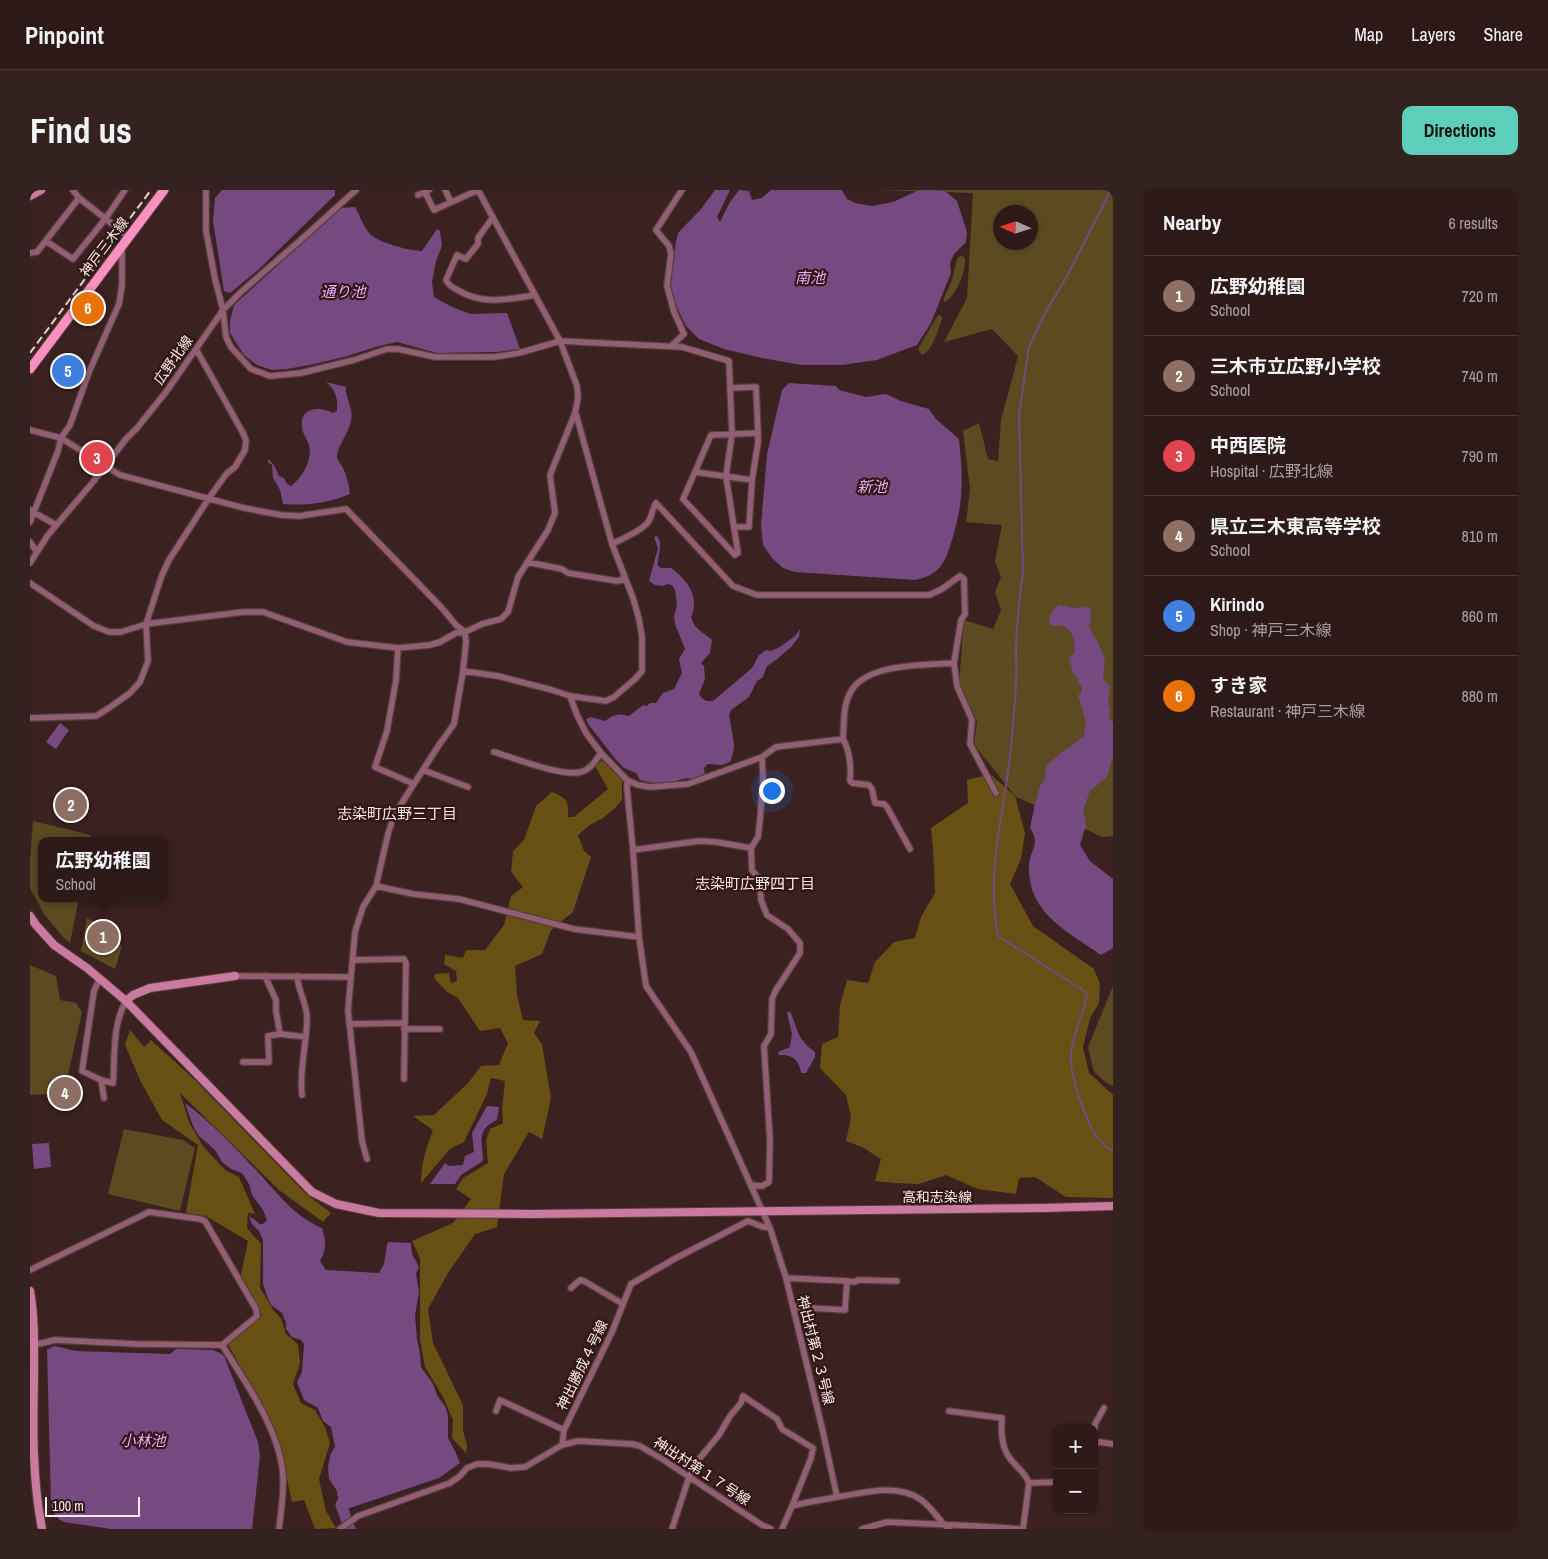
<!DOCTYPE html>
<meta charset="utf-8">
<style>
body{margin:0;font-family:"Archivo Narrow","Noto Sans JP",sans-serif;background:#342221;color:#f1f3f6}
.controls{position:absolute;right:15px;bottom:15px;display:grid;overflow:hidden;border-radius:10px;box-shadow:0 1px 4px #0004}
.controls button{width:45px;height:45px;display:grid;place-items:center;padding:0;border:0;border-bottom:1px solid #483837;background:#2c1918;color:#f1f3f6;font:25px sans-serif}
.compass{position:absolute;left:963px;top:15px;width:45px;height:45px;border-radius:50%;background:#2c1918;box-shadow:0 1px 4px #0004;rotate:273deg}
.scale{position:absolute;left:15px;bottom:12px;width:95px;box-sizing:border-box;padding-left:5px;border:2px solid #feecea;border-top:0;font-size:14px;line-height:18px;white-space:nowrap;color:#feecea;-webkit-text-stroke:4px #301716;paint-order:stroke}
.you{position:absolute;left:741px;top:600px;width:18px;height:18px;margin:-12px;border:4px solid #fff;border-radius:50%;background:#1a73e8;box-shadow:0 0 0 8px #1a73e833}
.badge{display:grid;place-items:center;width:32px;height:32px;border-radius:50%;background:#5dceb9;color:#fff;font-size:16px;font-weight:700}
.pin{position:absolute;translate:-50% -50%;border:2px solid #fff;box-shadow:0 1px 5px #0006}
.popup{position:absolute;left:8px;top:647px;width:130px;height:65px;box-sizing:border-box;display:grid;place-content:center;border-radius:10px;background:#2c1918;filter:drop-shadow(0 1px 4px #0005);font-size:16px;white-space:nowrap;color:#a6a0a2}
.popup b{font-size:19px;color:#f1f3f6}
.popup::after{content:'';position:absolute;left:50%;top:100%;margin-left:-10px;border:10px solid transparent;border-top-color:#2c1918}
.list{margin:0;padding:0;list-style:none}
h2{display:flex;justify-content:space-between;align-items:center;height:65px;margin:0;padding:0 20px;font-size:21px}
h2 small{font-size:16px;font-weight:400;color:#a6a0a2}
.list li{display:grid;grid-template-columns:32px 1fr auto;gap:15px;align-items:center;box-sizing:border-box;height:80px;padding:0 20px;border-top:1px solid #483837}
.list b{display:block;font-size:19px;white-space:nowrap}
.list p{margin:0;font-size:16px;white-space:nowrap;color:#a6a0a2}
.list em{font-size:16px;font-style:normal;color:#a6a0a2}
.map{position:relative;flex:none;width:1083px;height:1339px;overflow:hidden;border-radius:10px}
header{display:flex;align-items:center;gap:30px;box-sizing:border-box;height:70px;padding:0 25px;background:#2c1918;border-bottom:1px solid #483837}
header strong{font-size:24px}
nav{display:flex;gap:28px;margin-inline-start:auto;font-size:18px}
.intro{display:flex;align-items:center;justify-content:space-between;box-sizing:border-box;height:120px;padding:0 30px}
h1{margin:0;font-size:35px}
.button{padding:12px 22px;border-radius:10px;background:#5dceb9;color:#111;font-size:18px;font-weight:700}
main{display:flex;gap:30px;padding:0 30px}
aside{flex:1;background:#2c1918;border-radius:10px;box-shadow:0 1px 4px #0004}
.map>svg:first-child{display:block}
.green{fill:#5c4a21;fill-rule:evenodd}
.forest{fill:#685014}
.water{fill:#774981}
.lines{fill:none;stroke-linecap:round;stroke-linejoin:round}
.stream{stroke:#774981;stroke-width:2}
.river{stroke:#774981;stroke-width:11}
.street-casing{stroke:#563d3c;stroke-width:8}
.secondary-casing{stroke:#563d3c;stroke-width:10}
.primary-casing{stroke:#563d3c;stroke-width:11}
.street{stroke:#915e74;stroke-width:5.5}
.secondary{stroke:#cb7a9f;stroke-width:8}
.primary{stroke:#f890c0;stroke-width:9}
.rail{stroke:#e4d0cf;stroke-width:2;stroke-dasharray:8 4;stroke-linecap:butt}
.labels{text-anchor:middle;stroke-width:4.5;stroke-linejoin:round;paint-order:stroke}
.street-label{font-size:14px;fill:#feecea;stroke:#301716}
.water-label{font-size:15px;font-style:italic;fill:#efacfd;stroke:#301716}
.neighbourhood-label{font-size:15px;fill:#feecea;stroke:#301716}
</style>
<header>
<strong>Pinpoint</strong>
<nav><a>Map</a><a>Layers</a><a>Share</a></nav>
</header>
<div class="intro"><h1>Find us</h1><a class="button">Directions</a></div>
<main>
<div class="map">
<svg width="1083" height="1339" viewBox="0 0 1083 1339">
<rect width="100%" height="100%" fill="#3b2120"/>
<path class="green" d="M850,0H1083V646L1072,647L985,606L944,555L947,531L929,494L934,430L963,439L971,420L965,402L971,387L965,371L972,335L936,332L940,299L933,241L949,233L958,269L968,271L971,230L988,166L962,139L914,152L937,108L943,3ZM971,22H1001V52H971Z
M931,65L935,68C937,80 925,107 915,112L913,110L922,90L927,69Z
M908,125H911L912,129C908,140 903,160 892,165L889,161V157Z
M3,631L61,645L60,651H12V708H49L40,753L33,747L14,724L0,698V672Z
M57,728L85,742L81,750L92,756L85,779L51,761Z
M0,775L26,786L30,810L46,813L52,822L34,903L0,905Z
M1083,796V896L1078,894L1064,882L1058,857Z
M94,939L153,950L165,958L150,1021L78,1004Z"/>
<path class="forest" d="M574,569L592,587V610L585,618L573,628L560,635L548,645L554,661L561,667L543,722L521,740L512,764L485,776L487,805L493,830L510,831L504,843L512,854L521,908L512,949L499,942L474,984L467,1037L445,1044L418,1083L398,1119L403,1153L433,1215V1240L437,1255L436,1263L422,1248L423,1230L413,1207L395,1177L390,1150V1068L382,1051L423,1033L441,1009L426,999L433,988L458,973L456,950L460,939L473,933L472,919L475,891L461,888L457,904L434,952L420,959L391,993C391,975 396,958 403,940L383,926L404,925L438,893L451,876L469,875L478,853L470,838L450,841L428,808L417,802L404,788L405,784L419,783L421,793L427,791L426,781L414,774L415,765L433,768L436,760H455L474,735L481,706L493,697L481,682L483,661L494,650L506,616L522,602C537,608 539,611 538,627H544L578,599L565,576Z
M960,584L985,606L995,643L991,669L980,694L1003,736L1064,779L1070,794L1069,813L1060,828L1053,857L1059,883L1083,905V1008L1036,1007L1005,987L989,988L986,1004L948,999L916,985L889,994L865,993L845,991L851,969L832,957L816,951L821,927L816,905L790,878L792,854L808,847L810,815L817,790L838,793L845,772L864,752L885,748L891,727L905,703L903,658L901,638L938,613L937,590Z
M100,840L114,857L121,850L165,890L275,1003L301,1023L293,1032L249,1000L150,903L159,932L173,956L195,980L209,987L225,1024L218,1023L217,1038L231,1054L230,1098L244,1121L251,1128L256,1144L268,1154L270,1173L263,1194L271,1213L285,1220L295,1237L300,1253L289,1289L296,1321L306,1338L285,1339L274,1310L262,1312L246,1241L198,1154L232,1125L211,1085L218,1051L176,1026L156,1023L168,955L132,930L111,892L95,855Z"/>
<path class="water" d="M192,0H305V5L227,81L200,103L194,101L183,31L185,8Z
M685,0H700L687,27L690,32L700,12L709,0L719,1L722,10L732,8L741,0H812L817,9L825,13L842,16L863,12L887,1L896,0L915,1L927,11L937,42L936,52L924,64L920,73L921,83L901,133L887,155L847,170L812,175H771L732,168L694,159L669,149L656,136L644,112L640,92L646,52L648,43L671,19Z
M325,17C330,26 333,35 339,43C346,52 380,61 392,61L407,39L410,41L412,56L406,71L402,92L404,107L420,116L440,124L477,123L490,159L467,162L407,163L367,152L349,156L314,167L284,174L257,179L242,180L227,175L214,165L205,151L200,143V131L204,115L311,18Z
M296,192L316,197C314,205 324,218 321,231C319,242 306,259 307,267C308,272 311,274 313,278C317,286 319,295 320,304C299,313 275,316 253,314L250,300L243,288L242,275L238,272V269L244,275L249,286L254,288L257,294L261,296C272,288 283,270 279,255C277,249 272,243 272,236C270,217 290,216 303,223L307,221C308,209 306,200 296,192Z
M759,193L806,196L809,200L836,207L856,204L871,211L899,219L906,229L929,249C933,289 934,311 922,350C919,359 916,371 909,378C903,385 894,388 885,390L765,382L753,378L742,368L733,355L731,335L737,264L752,200Z
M627,346C634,355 627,365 628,376L631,378H641C658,390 670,408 661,427C665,440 673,442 682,450L680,463L671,473L674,476L675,489L669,504C673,510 676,512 683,511L722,478L729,465L736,460L741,461L750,457L765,446L770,439L769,447L761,457L746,470L737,476L733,487L727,491L719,507L701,520L699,526C700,528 704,553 704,555C704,561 702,567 700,572L692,575L678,574L674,578L675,585L662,589C654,586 647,592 639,593C630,595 618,592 610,590L606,583L594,578L587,571L558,534L556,529L561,527L575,531C584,524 589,523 599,526L613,515L617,516L620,513H626L633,503L644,499L652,483L649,469L655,459L645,434L644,426L647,416L645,400L642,395L637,394L633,396L625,395L619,391L628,358L624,347Z
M1029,415L1044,418L1056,417L1061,419V430L1059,437L1068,452L1075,470L1073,489L1080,496L1078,513L1080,520L1079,527L1083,534V567L1077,587L1060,601L1053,620L1056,635L1050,655L1060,671L1083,689V758L1071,765C1037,741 997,723 999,675C1000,659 1011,655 1000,638L1005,614L1010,596L1014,591L1017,575L1031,563L1054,546L1056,532L1048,505L1051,503L1052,497L1048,493L1049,490C1048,488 1046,486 1044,485C1041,480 1041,472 1039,467L1044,463C1046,448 1041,433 1023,436L1019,433C1019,425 1022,420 1029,415Z
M30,533L39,540L26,559L16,552Z
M760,821C768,840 767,849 785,862V867L776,883H771C769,870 763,864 749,865L748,862L760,857L762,844L757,823Z
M155,913C182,933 205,958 228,982C247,1003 265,1027 292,1038C296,1052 297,1058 290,1071L296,1080L349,1083L354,1074L357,1054L359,1052L381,1053L382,1064L389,1077L386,1084L389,1102L385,1125L387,1150L390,1163L391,1177L403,1194L408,1207L415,1216L418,1226V1248L425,1261L430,1273L409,1288L317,1319L307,1305V1301L299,1289L298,1276L301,1263L305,1257L301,1237L293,1231L288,1218L274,1210L267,1192L272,1182L274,1154L271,1150L262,1147L256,1139V1133L252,1123L241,1115L237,1106L233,1094V1050L229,1041L222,1034L219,1026L230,1034H233L237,1030L233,1020L222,1005L219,994L212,983L201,979L192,972L185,960L169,946L163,936Z
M457,916L469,917L467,930C445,940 453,952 453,971L431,985L425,994H400L415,973L419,976L433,975L435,966L444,962L442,943Z
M19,953L21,977L4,979L2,954Z
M24,1156L46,1161L140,1164L146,1159L183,1160L190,1163L194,1166L228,1252L230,1266L222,1339H81L34,1332C26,1328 23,1323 21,1314L17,1160Z"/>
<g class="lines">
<path class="stream" d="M1081,0L1036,88L1015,123L999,157L989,225L993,383C989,407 987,433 986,458C986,470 987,481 986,493C985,514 983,536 981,557C975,620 955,683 968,746L1053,800L1057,805C1054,824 1041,847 1041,865C1040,885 1055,929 1066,946C1070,952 1076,957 1083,961"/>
<path class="river" d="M316,1305L311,1315L320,1339"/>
<g class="street-casing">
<path id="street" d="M43,0L49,8L99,47
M176,0V41L185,89L193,120L196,147L201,157L221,179L240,186L271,183L324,170L357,159H368L405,167H464L489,163L530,151L652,157L699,171L702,244L696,286L708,363L705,365L653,309L665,282L722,290
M415,0L421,12
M395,2L404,20L448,0
M388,5L399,0
M463,27L448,48V54L436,69L427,65L416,90C419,97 425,98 431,102C455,115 480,109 505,105
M16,51L43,69L76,28L95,0
M0,63L7,62L49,8
M641,156L654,144L644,122L637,96L641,64L639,56L626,40L652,0
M700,198L726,197L728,243
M0,240L31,248L90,285L214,318L251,325L269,326L316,319L411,417L426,435L435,442L436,452L433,481L424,534L409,555L364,625L358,644L346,696L333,717L325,742L318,820L332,951L337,969
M665,282L681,245L728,243V253L722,290L719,337H705
M0,320L26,335
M0,332L28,261L31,248L40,235L59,182L89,114L92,95V61L90,59
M0,352L7,362
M497,372L532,379L538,383L587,391L595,389
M0,373L18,345L63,292L96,249L107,238L136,202L193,120L212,101L274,47L326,0
M0,393L64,436L79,442H91L116,434L213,422H233L317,452L368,458L400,455L410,452L426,443L435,442L452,434L471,429L478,422L488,387L518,340L525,323L520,285L545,223L548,208L547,196L530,151L448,0
M368,458L366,490L357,541L345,577L384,594
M924,473L927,496L942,530L940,554L966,603
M433,481L468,486L522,500L540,506L576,511L584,507L605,489L612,481V447L609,429L603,408L582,354L546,224
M540,506L547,525L556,543L571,563L597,590L608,595L621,597L658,594L732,567L746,557L813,549C814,534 813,516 820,503C835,473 895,475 924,473L931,430L935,424L934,389L930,386L912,399L899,405H727L703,396L626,313C622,319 622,327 618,332C613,340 592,349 582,354
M0,528L66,526L79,518L100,503L110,492L118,471L116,434L132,385L139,370L179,308L197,283L205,277L215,260L216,250L213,243L166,159
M813,549C820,561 821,577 820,591L822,593L839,595L842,599L845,613L854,614L857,617L880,659
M464,562C485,568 531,587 551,582C560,580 566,570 571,563
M393,580L438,597
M597,590V599L603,660L609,747L616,796L661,862L740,1038L756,1088L793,1242L807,1307
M603,660L669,651L686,652L721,658
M346,696L383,704L429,709L544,739L609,747
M323,770L374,769L376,773L374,889
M205,786L321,787
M235,786L246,810V821L250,844
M267,786C268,800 277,814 277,828C277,854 269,879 272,905
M70,788L64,801L52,881L71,890L74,908
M319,834L375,833
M374,839H410
M213,872H239L238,846L250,844L276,847
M71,890L83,893C85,867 82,835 96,811
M721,995L732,996L739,992L740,951L734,856L741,844L742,809L746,800L770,763V753L758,739L737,725L731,710L730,690L722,680L721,658L728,647L730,630L733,589L732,567
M0,1080L119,1022L170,1029L175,1031L226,1119L227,1126L192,1155L107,1154L25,1150L4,1155
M756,1088L817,1091L825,1092L828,1090L867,1091
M541,1098L550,1090L554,1091L593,1114
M763,1117L815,1120L817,1091
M192,1155C216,1193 250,1240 253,1286C254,1303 251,1322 249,1339
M466,1221L470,1210L534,1240
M919,1221L972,1228C971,1242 971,1259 982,1271C988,1278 996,1284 999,1293
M1064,1243L1065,1234L1074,1218
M532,1255L534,1240L582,1142L601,1094L646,1068L718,1031L733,1037L740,1038
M1064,1255L1069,1252L1083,1254
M310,1339L328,1326L420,1293L430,1286L437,1278L447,1274H458L481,1278L495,1277L532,1255L548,1251L602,1254L610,1256L632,1269L732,1335L741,1339
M642,1339L659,1287L669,1269L689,1245L700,1226L711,1213L713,1206L747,1229L752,1239L783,1258L781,1268L762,1316
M752,1339L762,1316C777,1312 792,1310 807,1307C832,1303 866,1293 890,1309C902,1317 908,1330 919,1339
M832,1339L857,1332L946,1336L991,1339
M993,1339L999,1293L1027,1292"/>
</g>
<g class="secondary-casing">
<path id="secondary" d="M0,6L11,0
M0,726L6,735L24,755L57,778L96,811L282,1002L306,1014L349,1023L502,1024L1013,1018L1083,1016
M96,811L103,805L120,798L205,786
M0,1101C5,1129 4,1158 4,1186C3,1237 2,1288 12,1339"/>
</g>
<g class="primary-casing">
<path id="primary" d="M0,179L134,0"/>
</g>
<use href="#street" class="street"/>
<use href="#secondary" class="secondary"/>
<use href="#primary" class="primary"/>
<path class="rail" d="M0,163L121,0"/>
</g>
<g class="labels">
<g class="street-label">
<text transform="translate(74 57) rotate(-53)" y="5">神戸三木線</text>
<text transform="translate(143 170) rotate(-55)" y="5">広野北線</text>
<text x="907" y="1012">高和志染線</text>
<text transform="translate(786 1160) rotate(76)" y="5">神出村第２３号線</text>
<text transform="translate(552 1175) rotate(-64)" y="5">神出勝成４号線</text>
<text transform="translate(672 1281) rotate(33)" y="5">神出村第１７号線</text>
</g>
<g class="water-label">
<text x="780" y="93">南池</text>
<text x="313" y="107">通り池</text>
<text x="842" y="302">新池</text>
<text x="113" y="1256">小林池</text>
</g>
<g class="neighbourhood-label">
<text x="367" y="629">志染町広野三丁目</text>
<text x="725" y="699">志染町広野四丁目</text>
</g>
</g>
</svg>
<div class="controls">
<button>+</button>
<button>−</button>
</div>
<svg class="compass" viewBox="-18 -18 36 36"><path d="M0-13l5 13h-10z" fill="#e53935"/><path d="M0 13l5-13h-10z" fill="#a6a0a2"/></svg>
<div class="scale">100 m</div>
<div class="you"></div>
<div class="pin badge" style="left:73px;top:747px;background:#8d6e63">1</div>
<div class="popup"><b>広野幼稚園</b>School</div>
<div class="pin badge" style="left:41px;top:615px;background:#8d6e63">2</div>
<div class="pin badge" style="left:67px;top:268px;background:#e0444e">3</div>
<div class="pin badge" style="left:35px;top:903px;background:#8d6e63">4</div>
<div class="pin badge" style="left:38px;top:181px;background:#3f7fe0">5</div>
<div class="pin badge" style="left:58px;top:118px;background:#e8710a">6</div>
</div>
<aside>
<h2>Nearby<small>6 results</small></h2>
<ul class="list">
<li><span class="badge" style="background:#8d6e63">1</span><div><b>広野幼稚園</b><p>School</p></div><em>720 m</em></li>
<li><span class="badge" style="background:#8d6e63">2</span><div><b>三木市立広野小学校</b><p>School</p></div><em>740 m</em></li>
<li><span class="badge" style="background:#e0444e">3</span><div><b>中西医院</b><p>Hospital · 広野北線</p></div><em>790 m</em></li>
<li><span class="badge" style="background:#8d6e63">4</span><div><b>県立三木東高等学校</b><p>School</p></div><em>810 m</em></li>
<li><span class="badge" style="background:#3f7fe0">5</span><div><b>Kirindo</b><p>Shop · 神戸三木線</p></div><em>860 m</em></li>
<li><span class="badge" style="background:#e8710a">6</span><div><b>すき家</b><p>Restaurant · 神戸三木線</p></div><em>880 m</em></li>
</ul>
</aside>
</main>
